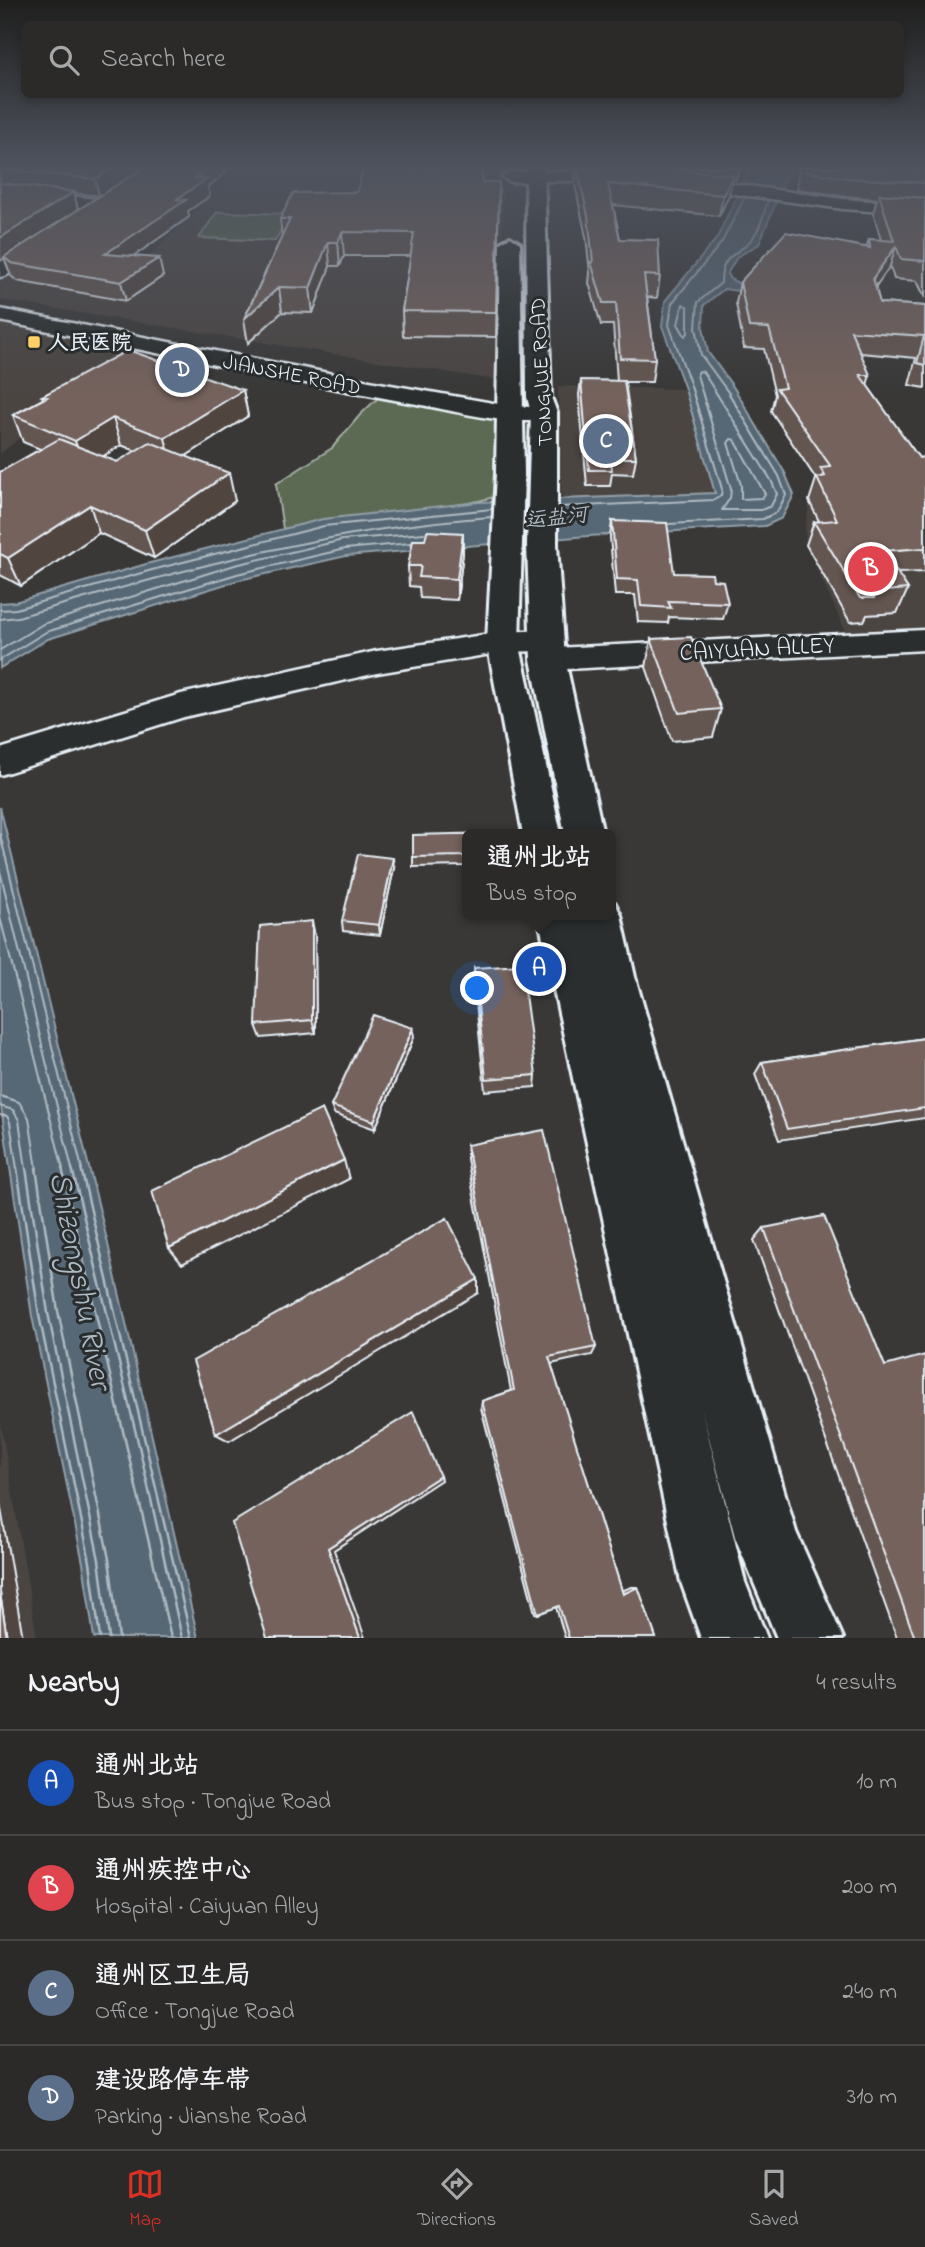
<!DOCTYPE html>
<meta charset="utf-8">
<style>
body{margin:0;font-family:"Indie Flower","LXGW WenKai TC",sans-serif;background:#373635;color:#f1f3f6}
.you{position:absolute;left:478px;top:989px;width:24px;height:24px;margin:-18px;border:5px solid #fff;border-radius:50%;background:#1a73e8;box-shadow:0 0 0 10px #1a73e833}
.badge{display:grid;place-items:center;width:46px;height:46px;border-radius:50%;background:#d93025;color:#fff;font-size:23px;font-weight:700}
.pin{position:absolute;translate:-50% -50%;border:4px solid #fff;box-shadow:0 2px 7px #0006}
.popup{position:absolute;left:462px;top:829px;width:154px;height:91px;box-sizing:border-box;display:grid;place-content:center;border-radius:10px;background:#2b2a29;filter:drop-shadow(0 2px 5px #0005);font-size:23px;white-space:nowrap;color:#a6a7a8}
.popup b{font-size:26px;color:#f1f3f6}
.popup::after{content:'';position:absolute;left:50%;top:100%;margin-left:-14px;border:14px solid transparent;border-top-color:#2b2a29}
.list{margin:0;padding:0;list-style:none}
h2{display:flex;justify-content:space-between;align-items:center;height:91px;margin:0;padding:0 28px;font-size:30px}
h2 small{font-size:23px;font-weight:400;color:#a6a7a8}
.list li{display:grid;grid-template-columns:46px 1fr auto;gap:21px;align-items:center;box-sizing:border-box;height:105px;padding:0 28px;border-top:2px solid #474646}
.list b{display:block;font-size:26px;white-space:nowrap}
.list p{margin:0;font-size:23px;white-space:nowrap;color:#a6a7a8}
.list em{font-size:23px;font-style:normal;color:#a6a7a8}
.icon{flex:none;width:38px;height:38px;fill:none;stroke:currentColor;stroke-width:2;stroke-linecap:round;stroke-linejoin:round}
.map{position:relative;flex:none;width:925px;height:1638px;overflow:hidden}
.search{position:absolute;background:#2b2a29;box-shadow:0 4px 10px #0003;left:21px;right:21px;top:21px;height:77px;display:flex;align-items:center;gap:18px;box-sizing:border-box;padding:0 24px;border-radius:10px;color:#a6a7a8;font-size:26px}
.sheet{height:511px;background:#2b2a29}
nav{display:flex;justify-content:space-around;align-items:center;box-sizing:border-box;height:98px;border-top:2px solid #474646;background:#2b2a29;font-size:19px;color:#a6a7a8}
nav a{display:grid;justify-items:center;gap:4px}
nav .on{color:#d93025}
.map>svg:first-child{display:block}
.built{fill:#4b4542}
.green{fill:#5d6b52;stroke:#a2aea5;stroke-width:2}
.water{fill:#576874;stroke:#919fa9;stroke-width:2}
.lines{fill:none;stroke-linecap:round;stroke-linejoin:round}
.shore-far1{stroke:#aebac3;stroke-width:2}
.shore{stroke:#aebac3;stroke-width:2.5}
.minor-casing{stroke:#e8f1f8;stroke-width:5}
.major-casing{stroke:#e8f1f8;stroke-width:6}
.minor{fill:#2a2d2e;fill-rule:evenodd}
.major{fill:#2a2d2e;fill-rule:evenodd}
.wall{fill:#64544f;stroke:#e8f1f8;stroke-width:2;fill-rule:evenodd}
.shaded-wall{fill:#514540;stroke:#e8f1f8;stroke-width:2}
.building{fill:#74625c;stroke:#e8f1f8;stroke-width:2}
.poi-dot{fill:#ffd166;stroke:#2a2d2e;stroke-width:2.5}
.labels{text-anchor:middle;stroke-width:6;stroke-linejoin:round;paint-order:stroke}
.far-poi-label{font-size:21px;font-weight:bold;fill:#e8f1f8;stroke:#2a2d2e;text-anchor:start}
.far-street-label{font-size:21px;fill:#e8f1f8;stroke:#2a2d2e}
.far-water-label{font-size:21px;font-style:italic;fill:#aebac3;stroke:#2a2d2e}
.street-label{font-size:24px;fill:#e8f1f8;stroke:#2a2d2e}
.near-water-label{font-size:32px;font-style:italic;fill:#aebac3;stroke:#2a2d2e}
</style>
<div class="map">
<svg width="925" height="1638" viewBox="0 0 925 1638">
<rect width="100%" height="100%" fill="#393837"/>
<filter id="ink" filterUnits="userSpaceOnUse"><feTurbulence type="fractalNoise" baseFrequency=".0143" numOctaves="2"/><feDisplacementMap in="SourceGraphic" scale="14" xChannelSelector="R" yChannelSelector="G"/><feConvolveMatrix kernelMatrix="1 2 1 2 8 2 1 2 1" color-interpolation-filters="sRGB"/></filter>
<g filter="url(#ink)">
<path class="built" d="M239,167H499L503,191L502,381L0,300V240L148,258Z
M0,315L135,343L0,454Z
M558,386L685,389L716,493L562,499Z
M925,475V640L851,643L806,545L805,528L812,491L820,483Z
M0,1420L37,1638H0Z"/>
<path class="green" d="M217,212L290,214L275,241L199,238Z
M385,391L510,413L507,493C436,517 357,511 283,529L276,484L332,448L360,415Z"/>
<path class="water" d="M750,167H790L759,244L737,257L727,274L730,279L760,294L724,289L704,305L703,327L708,352L734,388L785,473L794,495L782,518L765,526L588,536L346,556L239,580L48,639L0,668V603L15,602L150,563L323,519L479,502L715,493L685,389L662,326L665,301L717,238Z
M0,807L107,1240L198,1638H94L83,1563L32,1316L0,1100Z"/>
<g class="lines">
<path class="shore-far1" d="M683,304L688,307V333L685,336L678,324Z
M699,371L703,372L771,480L777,494L771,506L761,510H722L730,498L731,489L697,375Z
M731,439L735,440L765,494L762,498L741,499V485L728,443Z
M559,507L714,500L721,496L722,489L691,386L669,325L672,303L722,242L745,197
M669,524L763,519L777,512L786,495L779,476L728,392L701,355L696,327L698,302L721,283C721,251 740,257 754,236C762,226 764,212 768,200
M0,610L16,609L152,570L324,526L492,509
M0,619L18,617C176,572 327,528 492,517
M0,650L43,624L235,565L343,540L424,533
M0,660L46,632L237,574L345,549L411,543
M0,834L82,1169
M0,871L72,1169
M0,917L63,1169
M0,1096L19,1102L29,1118L37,1169
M0,1106L13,1110L19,1120L26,1169
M0,1115L7,1116L10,1122L17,1169"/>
<path class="shore" d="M17,1168L39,1315L90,1562L100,1638
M26,1168L48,1313L99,1560L109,1638
M36,1168L58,1311L109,1559L119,1638
M62,1168L171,1638
M72,1168L139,1446L182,1638
M81,1168L191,1638"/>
<g class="minor-casing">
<path id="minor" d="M624,171L632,176L630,180L510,182L502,177L510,172Z
M682,177L843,199L925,205V215L843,209L676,186L674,182L676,178Z
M0,187L103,200L112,205L103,210L0,197Z
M49,233L58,239L56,243L7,275L0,277V262Z
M0,309L385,384L510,406L552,408L556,413L552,418C511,428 453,410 411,403C274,378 137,349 0,321Z
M547,630L558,633L563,640L555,648L925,630V650L548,670L537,667L532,659L540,651L503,652L377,673L184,717L0,775V749L181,694L377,651L503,632Z"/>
</g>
<g class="major-casing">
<path id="major" d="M526,167H544L551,397L557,413V545L565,659L603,834H565L531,659L527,545L531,413L527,397Z
M510,237L520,243L524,474L519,642L561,834H523L487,642L496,474L500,243Z
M611,901L615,903L621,915L635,977L796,1532L843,1638H777L735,1537L701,1407L745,1582L767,1638H701L681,1582L538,915H611Z"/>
</g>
<use href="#minor" class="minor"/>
<use href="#major" class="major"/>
</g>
<path class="wall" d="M0,167L226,172L208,187L210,196L188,211L189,217L133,256L163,276L126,301L17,281L11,276L4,258L0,261ZM74,193L99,196L78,210Z
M576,167H742L736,180L732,179L729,195L719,216L613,205L620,239L660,276L657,298L647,297L655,359L652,382H625L636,458L633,474L612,473L610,486H587L579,395L581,380L617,381L613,325H601L589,283L590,273L586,237L575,185Z
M799,167H903L925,170V298L917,281L894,279L890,266L875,286L880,303L925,306V388L909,385L916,358L860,353L870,375L867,385L919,458L925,457V572L897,573L908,589L897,613L867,615L864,621L850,622L806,545L814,522L819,521L809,501L816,479L771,411L775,395L764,349L744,348L736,303L740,282L866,248L869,239L881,240L873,213L877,199L843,196L797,189Z
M482,182H499L496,337L403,336L402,311L411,256H344L340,266H330L313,313L282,312L248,343L244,319L282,236L280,219L357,192Z
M243,390L248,416L186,456L235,501L154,558L99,533L21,586L0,575V472L40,449L23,442L13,415L43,399L42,396ZM121,445L136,451L117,462L103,457Z
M612,521L674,573L713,580L728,603L723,619L669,617L668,623L638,622L635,595H615L610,537Z
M463,533V553L457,600L420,598L419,587L409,586L408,566L425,540Z
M651,639L721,709L713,737L672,741L646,667Z
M467,834V866L413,867V857Z
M394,868L380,935L343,931L342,921Z
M315,936L316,1033L261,1038L256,1025Z
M474,968L536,1075L535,1087L485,1091L474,982Z
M414,1037L375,1129L334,1114L331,1106Z
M925,1038V1118L779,1140L755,1074L762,1062Z
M467,1145L596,1347L592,1355L551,1364L622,1591L631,1587H638L656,1638H565L556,1607L538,1614L535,1613L481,1408L482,1401L511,1391L467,1159Z
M764,1228L885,1366L925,1638H897L754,1240Z"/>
<path class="shaded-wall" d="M115,167H146L99,196L95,179Z
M209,167H225L226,172L208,187L210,196L188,211L189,217L110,273L105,254L177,199L196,178Z
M738,167H742L736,180Z
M733,175L729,195L719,216L723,195Z
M74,192L78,210L0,261V238Z
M342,232L344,256L340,266L338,242Z
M328,242L330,266L313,313L310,288Z
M896,246L890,266L867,299L873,278Z
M159,258L163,276L126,301L121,282Z
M279,287L282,312L248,343L244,319Z
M243,390L248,416L172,465L165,438Z
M113,418L121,445L84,468L75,441Z
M229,473L235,501L154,558L145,530Z
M90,505L99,533L21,586L8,558Z
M463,533V553L457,600V579Z
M393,858L394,868L380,935L379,925Z
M312,921L315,936L316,1033L312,1020Z
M413,1028L414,1037L375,1129L374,1121Z
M344,1160L349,1179L182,1264L169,1248Z
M478,1279V1293L229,1441L216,1434Z
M440,1476L441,1480L334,1550L365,1638H360L328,1548Z
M0,1503L23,1638H7L0,1593Z"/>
<path class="building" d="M0,167H115L95,179L0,169Z
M145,167H209L196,178L207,179L177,199L186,200L105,254L159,258L121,282L11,263L4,257Z
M416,167H482V182H499L496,312L402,311L414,233L342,232L338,242H328L310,288L279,287L244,319L290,219H280L293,193L357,192L363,168L416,169Z
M577,167H655L733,175L723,195L608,184L620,239L658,240L660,276L644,275L655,359L620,358L616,303H603L591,262H593L588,216Z
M802,167H903L925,170V183L848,178L802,171Z
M0,183L74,192L0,238Z
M879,194L925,198V263L924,261L901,259L896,246L873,278L880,303L925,306V365L917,363L924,336L851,331L870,375H860L919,458L925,457V548L883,551L908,589L875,592L874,598H860L814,522L837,520L817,478L825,476L820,468L831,467L777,389L785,388L769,328L749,327L740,282L786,232L870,248L869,239L894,241Z
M128,350L243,390L165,438L113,418L75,441L13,415L47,397L42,396Z
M581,380L624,381L636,458H611L612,470H589Z
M59,439L117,462L150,442L229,473L145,530L90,505L8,558L0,554V535L1,534L0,533V472Z
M612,521L667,523L674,573L712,574L713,580L723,581L728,603L668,601L671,608L641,606L638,580L617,579Z
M427,531L463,533L457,579L419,577L421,566H408L413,540H425Z
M691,637L721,709L679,713L651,639Z
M492,833V834H467V856L413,857V835Z
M358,854L393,858L379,925L342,921Z
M312,921V1020L256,1025L260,926Z
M521,965L536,1075L486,1079L474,968Z
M373,1015L413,1028L374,1121L331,1106Z
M925,1038V1108L787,1129L762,1062Z
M322,1109L344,1160L169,1248L152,1191Z
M544,1130L596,1347L549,1357L623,1594L638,1587L656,1638H569L559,1606L538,1614L482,1401L514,1390L467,1145Z
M824,1216L885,1366L925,1355V1638H915L764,1228Z
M447,1218L478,1279L216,1434L193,1361Z
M413,1412L440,1476L328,1548L360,1638H267L232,1523Z
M0,1593L7,1638H0Z"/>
</g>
<linearGradient id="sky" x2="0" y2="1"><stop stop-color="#1f1f1e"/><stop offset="0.42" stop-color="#4e535e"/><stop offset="1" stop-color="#4e535e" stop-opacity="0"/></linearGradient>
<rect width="925" height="396" fill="url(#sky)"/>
<rect class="poi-dot" x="27" y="335" width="14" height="14" rx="3.5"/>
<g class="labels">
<g class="far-poi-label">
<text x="48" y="349">人民医院</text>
</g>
<g class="far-street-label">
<text transform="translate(541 372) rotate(-93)" y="7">TONGJUE ROAD</text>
<text transform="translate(292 374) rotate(11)" y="7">JIANSHE ROAD</text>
</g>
<g class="far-water-label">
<text transform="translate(556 517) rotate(-6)" y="7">运盐河</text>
</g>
<g class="street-label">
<text transform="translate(757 648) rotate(-3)" y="8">CAIYUAN ALLEY</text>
</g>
<g class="near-water-label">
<text transform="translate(82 1280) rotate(79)" y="11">Shizongshu River</text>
</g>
</g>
</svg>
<div class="you"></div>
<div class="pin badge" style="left:539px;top:969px;background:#1a4fb4">A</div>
<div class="popup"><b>通州北站</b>Bus stop</div>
<div class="pin badge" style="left:871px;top:569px;background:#e0444e">B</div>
<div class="pin badge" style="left:606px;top:441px;background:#5c6f8a">C</div>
<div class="pin badge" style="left:182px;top:370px;background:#5c6f8a">D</div>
<div class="search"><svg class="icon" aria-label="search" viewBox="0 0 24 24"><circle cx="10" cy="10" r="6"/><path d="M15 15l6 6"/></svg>Search here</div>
</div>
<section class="sheet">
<h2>Nearby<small>4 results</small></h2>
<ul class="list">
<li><span class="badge" style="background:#1a4fb4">A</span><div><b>通州北站</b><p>Bus stop · Tongjue Road</p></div><em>10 m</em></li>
<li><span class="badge" style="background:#e0444e">B</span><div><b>通州疾控中心</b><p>Hospital · Caiyuan Alley</p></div><em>200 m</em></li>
<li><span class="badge" style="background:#5c6f8a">C</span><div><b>通州区卫生局</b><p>Office · Tongjue Road</p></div><em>240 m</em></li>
<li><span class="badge" style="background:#5c6f8a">D</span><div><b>建设路停车带</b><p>Parking · Jianshe Road</p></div><em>310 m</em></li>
</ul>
</section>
<nav>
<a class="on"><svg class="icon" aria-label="map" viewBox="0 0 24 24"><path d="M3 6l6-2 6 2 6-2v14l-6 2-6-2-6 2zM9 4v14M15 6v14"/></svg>Map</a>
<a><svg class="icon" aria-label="directions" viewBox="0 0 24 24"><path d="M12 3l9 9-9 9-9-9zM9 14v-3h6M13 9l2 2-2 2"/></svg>Directions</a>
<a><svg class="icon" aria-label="saved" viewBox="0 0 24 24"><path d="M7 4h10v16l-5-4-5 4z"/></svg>Saved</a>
</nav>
